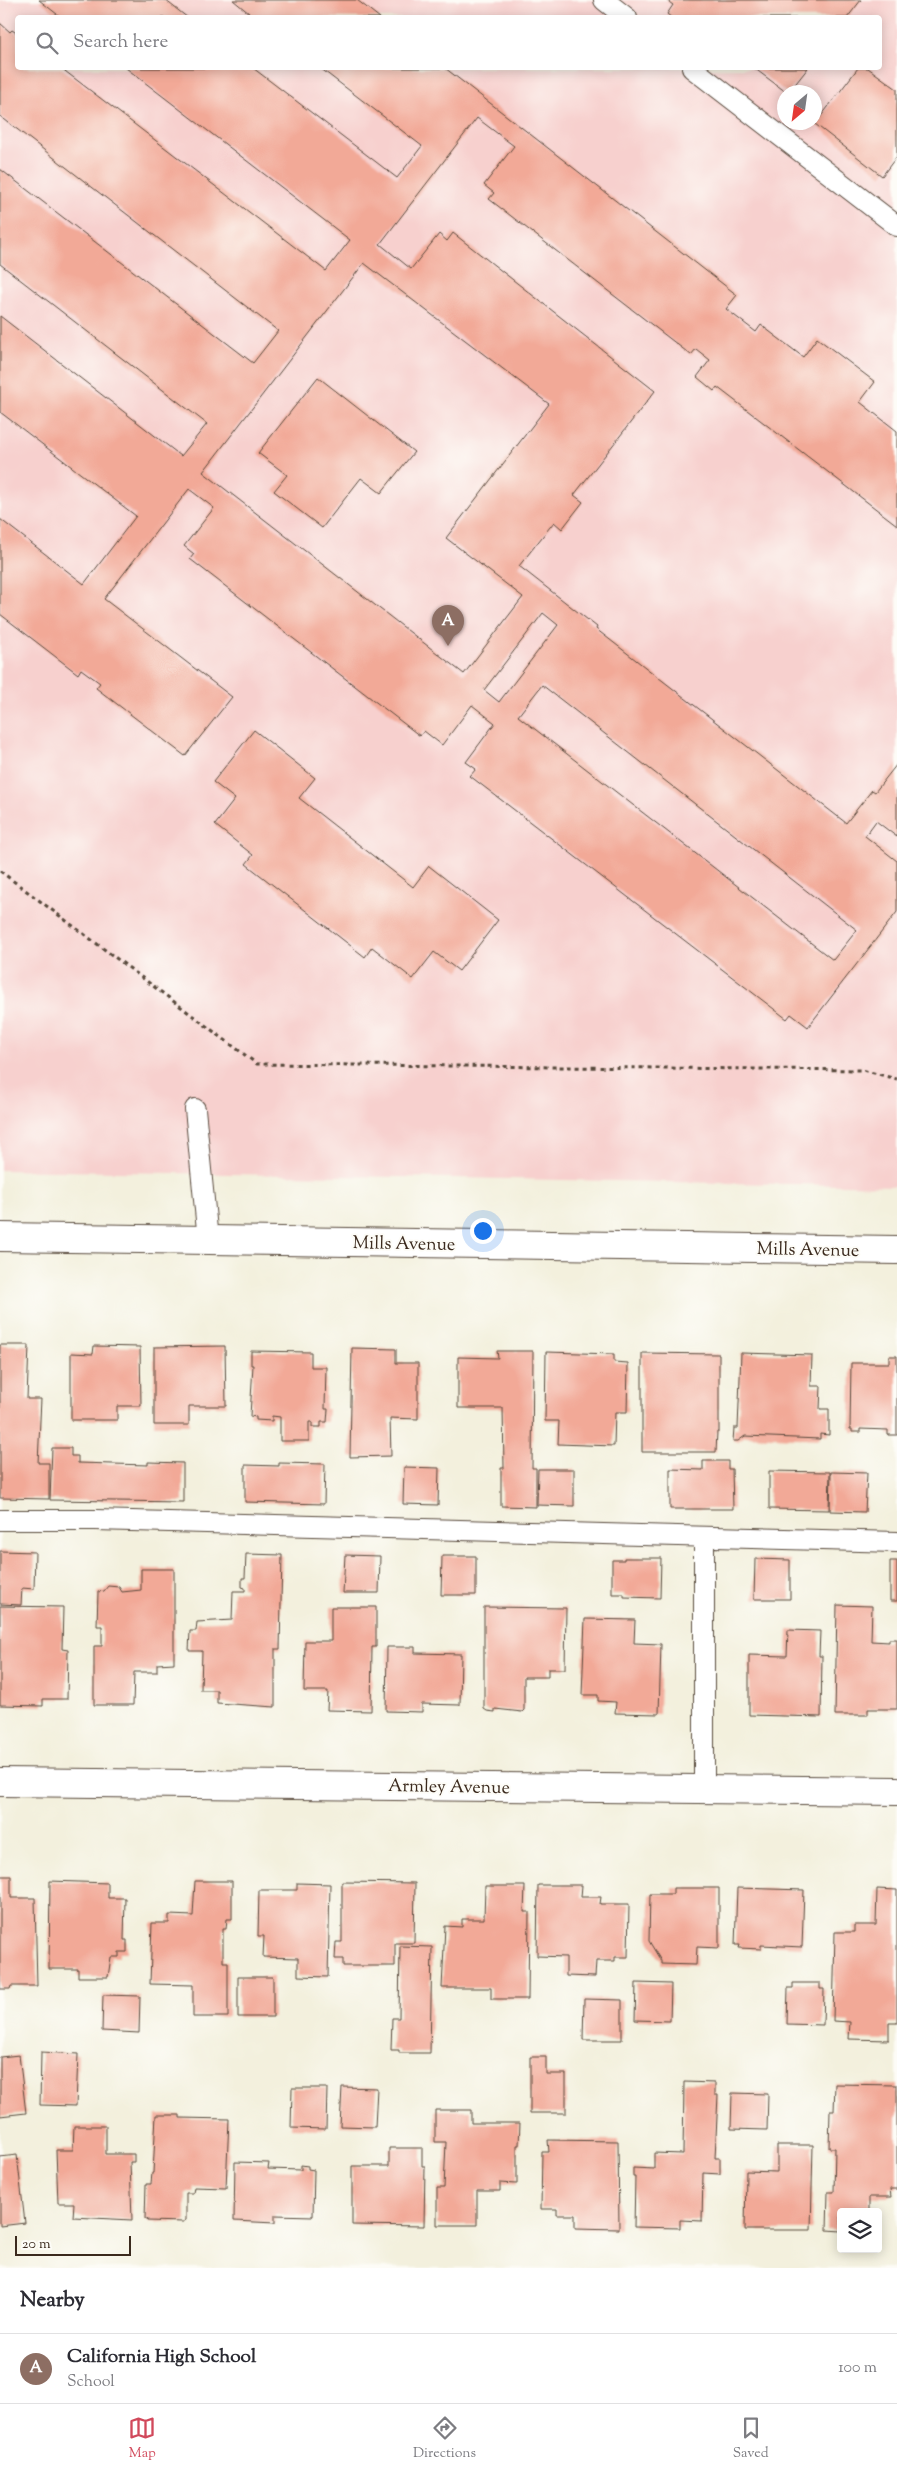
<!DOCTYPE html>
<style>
body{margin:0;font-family:"Sorts Mill Goudy",serif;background:#f2f2f3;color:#2b2b33}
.controls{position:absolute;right:15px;bottom:15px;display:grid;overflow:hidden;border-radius:5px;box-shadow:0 2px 12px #0003}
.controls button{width:45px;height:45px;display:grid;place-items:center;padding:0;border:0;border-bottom:1px solid #e1e1e2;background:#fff;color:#2b2b33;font:25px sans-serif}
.compass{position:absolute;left:777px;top:85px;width:45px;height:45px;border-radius:50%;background:#fff;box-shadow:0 2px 12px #0003;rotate:209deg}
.scale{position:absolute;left:15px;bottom:12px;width:116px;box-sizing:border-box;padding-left:5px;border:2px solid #3b2a1e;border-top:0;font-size:14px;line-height:18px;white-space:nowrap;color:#3b2a1e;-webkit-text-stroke:4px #fdfcf7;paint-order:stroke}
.you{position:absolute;left:482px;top:1230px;width:18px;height:18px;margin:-12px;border:4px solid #fff;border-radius:50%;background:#1a73e8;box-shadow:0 0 0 8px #1a73e833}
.badge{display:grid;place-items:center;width:32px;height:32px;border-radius:50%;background:#d1495b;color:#fff;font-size:16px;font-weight:700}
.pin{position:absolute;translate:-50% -41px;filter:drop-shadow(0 1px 2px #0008)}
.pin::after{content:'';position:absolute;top:26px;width:18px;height:15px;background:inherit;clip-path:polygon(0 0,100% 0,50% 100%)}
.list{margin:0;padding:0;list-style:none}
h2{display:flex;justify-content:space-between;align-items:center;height:65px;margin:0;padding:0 20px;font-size:21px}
h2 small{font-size:16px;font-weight:400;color:#7c7c81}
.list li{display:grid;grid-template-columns:32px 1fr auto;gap:15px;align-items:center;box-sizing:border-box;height:70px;padding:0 20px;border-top:1px solid #e1e1e2}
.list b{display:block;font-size:19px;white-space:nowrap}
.list p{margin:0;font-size:16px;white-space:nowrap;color:#7c7c81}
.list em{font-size:16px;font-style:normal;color:#7c7c81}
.icon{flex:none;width:28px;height:28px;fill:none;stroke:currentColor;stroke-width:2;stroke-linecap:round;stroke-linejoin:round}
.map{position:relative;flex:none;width:897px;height:2268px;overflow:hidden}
.search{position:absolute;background:#fff;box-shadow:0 2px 12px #0003;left:15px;right:15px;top:15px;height:55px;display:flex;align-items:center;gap:12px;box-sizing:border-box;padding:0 18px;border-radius:5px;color:#7c7c81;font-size:19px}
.sheet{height:135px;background:#fff}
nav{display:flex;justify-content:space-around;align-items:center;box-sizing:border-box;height:70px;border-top:1px solid #e1e1e2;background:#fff;font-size:14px;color:#7c7c81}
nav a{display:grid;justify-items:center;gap:2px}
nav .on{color:#d1495b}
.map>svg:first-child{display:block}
.built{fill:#f7d0ce;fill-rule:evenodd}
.building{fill:#f2a997;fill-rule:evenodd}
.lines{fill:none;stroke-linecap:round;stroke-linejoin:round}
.service-casing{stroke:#57483b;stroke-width:22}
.minor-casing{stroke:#57483b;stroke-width:30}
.secondary-casing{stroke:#57483b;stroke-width:30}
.path{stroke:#57483b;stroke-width:3;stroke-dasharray:4 4;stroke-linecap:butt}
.service{stroke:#fff;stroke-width:20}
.minor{stroke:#fff;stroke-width:28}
.secondary{stroke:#fff;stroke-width:28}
.labels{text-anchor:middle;stroke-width:4;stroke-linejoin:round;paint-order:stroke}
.street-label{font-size:18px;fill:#3b2a1e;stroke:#fdfcf7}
</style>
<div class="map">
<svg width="897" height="2268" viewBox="0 0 897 2268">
<rect width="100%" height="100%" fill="#fdfcf7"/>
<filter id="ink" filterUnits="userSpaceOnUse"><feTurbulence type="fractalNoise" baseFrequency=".02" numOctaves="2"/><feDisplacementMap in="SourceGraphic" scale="10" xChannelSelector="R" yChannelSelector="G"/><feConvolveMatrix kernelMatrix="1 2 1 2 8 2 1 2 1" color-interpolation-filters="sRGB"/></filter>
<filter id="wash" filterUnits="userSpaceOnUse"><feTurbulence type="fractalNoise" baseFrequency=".0096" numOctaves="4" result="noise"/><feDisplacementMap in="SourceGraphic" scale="20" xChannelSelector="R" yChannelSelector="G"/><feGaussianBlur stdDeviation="1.12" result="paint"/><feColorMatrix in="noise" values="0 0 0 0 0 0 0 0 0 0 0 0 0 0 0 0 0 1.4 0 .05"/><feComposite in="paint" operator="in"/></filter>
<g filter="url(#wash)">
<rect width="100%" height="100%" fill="#f3f0dd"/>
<path class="built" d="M0,0H897V1186L0,1170ZM18,18H880V68H18ZM784,92H814V122H784Z"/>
<g id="blocks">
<path class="building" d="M39,0H165L188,18H62Z
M233,0H357L380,18H255Z
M666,0H861L847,18H672L667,14L673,5Z
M0,23L10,32L12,30L18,34V68H61L326,271L350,240L126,68H253L397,178L422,146L320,68H445L737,295L726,309L756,332L761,325L803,357L817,338L875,382L860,402L897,431V525L717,387L714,391L697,377L710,360L696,349L691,355L489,199L494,193L484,185L514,146L477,118L380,244L411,269L439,234L447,241L453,233L655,391L574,495L583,502L562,529L554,522L519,566L597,627L596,629L846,823L872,790L875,792L897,764V837L876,821L865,836L897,861V912L808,1027L791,1014L787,1019L470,776L476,769L466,762L495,723L472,705L442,745L424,731L420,736L190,559L194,554L184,546L214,508L189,489L104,599L232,697L185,756L96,688L100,683L81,669L78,674L0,614V519L84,584L136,516L0,412V316L181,456L207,424L0,264V169L253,363L278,331L0,116ZM364,263L549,404L446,538L523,597L464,674L203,472ZM543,613L558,625L499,702L484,690ZM542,685L857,930L833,960L518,716Z
M754,68H808L789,92H786Z
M858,68H868L897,89V156L882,176L815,124Z
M318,377L414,452L381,493L361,478L322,528L274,491L287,475L258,453Z
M254,730L315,778L299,798L413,887L429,866L498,920L459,971L434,952L413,979L372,947L365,957L246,864L253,855L215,825L235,799L213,782Z
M0,1345H29L27,1399H41L38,1463H49V1499L0,1498Z
M94,1346L140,1347L141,1406H117V1420H71V1353L93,1354Z
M225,1346L226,1406H189V1425H154V1347Z
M352,1348L396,1349V1363H418V1419L390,1418L391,1456L350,1457Z
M251,1351L311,1352V1367H326L325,1409H328L327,1422H321V1427H312V1422H309V1441H280V1417L272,1416V1421L256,1420V1417L250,1416L253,1365H251Z
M497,1351H533L532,1468H536V1507L501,1506V1468H504L503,1408H458V1357L498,1358Z
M546,1352L614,1354V1362L628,1363L627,1412H615L614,1446L558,1444L559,1421H545Z
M642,1353L719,1354V1432H717L716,1452H642Z
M741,1353L812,1355L811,1386H821L820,1409H829V1435L820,1434V1439L745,1436L738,1441H733L734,1428H738Z
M889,1356H897V1435H888V1430L860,1429V1432H852V1429H850L851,1363H889Z
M52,1448H71V1456H78V1463L148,1465V1462L183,1463V1502L50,1500Z
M703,1461H728V1469H732L733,1509H670V1469L703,1470Z
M279,1463L325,1464L324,1504L245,1502V1465L279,1466Z
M404,1467L439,1468L438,1505L403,1504Z
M538,1469H574V1506L537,1505Z
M769,1471L830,1472L829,1510L769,1509Z
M831,1472L867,1473L865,1512L830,1511Z
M0,1551L35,1552L34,1589L22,1588L21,1605L0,1604Z
M246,1554L282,1555L280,1649H275V1707L217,1703V1690H201L202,1651H189L190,1631H196L197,1622L232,1620L233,1591H245V1588L242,1587V1578H245Z
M345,1555L380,1556L379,1593H343Z
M442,1556H476V1595H441Z
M624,1558H661L660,1598L624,1597V1594H612V1560H624Z
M755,1559L790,1560V1599H754Z
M890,1561H897V1601H890Z
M141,1569H174V1663L157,1664V1672H134L133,1705H94V1646H102V1626H97L98,1592L104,1591L108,1586L119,1587L122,1592L141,1590Z
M837,1605L872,1606L871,1641L889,1642V1639H897V1709H868V1715H835Z
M0,1606L63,1607L62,1649L68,1650L67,1699H43V1706L0,1705Z
M331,1607H376V1647H372L371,1711L327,1710L328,1691H304L305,1641H331Z
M484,1607L566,1608L565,1669H548V1677H524V1710L522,1712L495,1709V1712L487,1711L484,1709Z
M585,1619L635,1620L634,1643L661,1644L659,1714L615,1713L616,1702L598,1701V1695H582Z
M788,1630L820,1631L819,1656H822L821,1717L749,1715V1655L787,1656Z
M387,1647H415V1653L461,1654L460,1705L422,1704V1712L386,1711Z
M0,1876H11V1898H35L37,1986H11L10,1989H0Z
M50,1881L108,1883V1898H125L124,1940H127V1952H119V1957H111L108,1977H78V1969H49Z
M195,1881H232V1919H227L226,1929H223V1962H228V2017H193V1985L150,1984L152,1923H169V1915L193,1916Z
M342,1882L415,1883L414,1943H395V1966H343V1959H335L336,1942H342Z
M297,1883L330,1884L328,1977L298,1976V1958L263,1957L264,1936H258L259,1890H297Z
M538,1885H582L581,1897H601L600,1904H629L628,1957H615V1961H596L595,1977L566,1976V1957L537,1956Z
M485,1886H525L524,1912H529L528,1999H491V1988H442L445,1926L462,1927V1919H484Z
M673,1888H719V1948L697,1947L696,1965L661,1964V1961L649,1941L650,1894H673Z
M737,1888L804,1890L802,1947L761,1945V1949L739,1948L740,1945H735Z
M877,1889L897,1890V2023H889V2040L849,2039L850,2022L833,2021L835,1932H854V1925H876Z
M400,1946L432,1947L430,2053H399V2050H391L392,2018H399Z
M238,1977H273V2017H238Z
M636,1983L671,1984L670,2021L635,2020Z
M793,1983H820V1989H824L823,2025L787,2024L788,1988H793Z
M103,1995L140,1996L139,2033L102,2031Z
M584,1999L622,2000V2040H583Z
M41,2052L78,2054L76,2106L40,2105Z
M19,2055L26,2113L0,2116V2057Z
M530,2057H546V2074H566V2113H530Z
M684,2082L715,2083V2095H718L715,2158H720V2174L703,2173L702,2221L680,2220V2228L634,2227L635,2177H633V2168L654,2169V2153L683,2154Z
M835,2084L897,2085V2189H890L891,2197H869V2212H841V2231L827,2230L828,2192H834L835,2148H829L830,2111H834Z
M342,2087L377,2088L375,2127L340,2126Z
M292,2088H327L326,2129L291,2128Z
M732,2093L768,2094L767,2130L731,2129Z
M435,2110H471V2123H520L519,2145H517V2184L500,2183V2191H477V2225H437V2188H444L446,2142H435Z
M156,2115H180V2118L229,2119L226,2188L194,2187L193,2193H186V2220L183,2222L147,2221L148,2219H145L146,2184H151L152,2173H153Z
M74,2126H106V2154H134V2162H130L132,2220L73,2217L74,2203H58L56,2150H73Z
M548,2140L618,2141L619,2229L575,2228V2215H557V2209H541L542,2152H549Z
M777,2145H813L811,2230H745L746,2171L777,2172Z
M389,2148H422V2166H425L424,2226L352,2225V2166H389Z
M17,2155L25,2223L0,2226V2157Z
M235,2162L269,2163L268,2169L301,2170V2165L308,2166V2169L314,2170L313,2216L275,2215V2223L234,2221Z"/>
</g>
</g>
<g filter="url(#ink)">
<use href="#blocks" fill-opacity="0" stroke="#57483b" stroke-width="1"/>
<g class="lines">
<g class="service-casing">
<path id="service" d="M604,0L627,18
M692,68L897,226
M195,1109L208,1240
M0,1520H95L897,1542
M704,1789V1538"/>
</g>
<g class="minor-casing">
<path id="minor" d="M0,1782L897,1791"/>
</g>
<g class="secondary-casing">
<path id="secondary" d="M0,1237L897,1250"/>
</g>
<path class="path" d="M0,871L257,1064L862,1070L897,1079"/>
<use href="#service" class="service"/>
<use href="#minor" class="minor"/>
<use href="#secondary" class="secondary"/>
</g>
</g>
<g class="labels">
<g class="street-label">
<text transform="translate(404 1243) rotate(1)" y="6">Mills Avenue</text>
<text transform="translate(808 1249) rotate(1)" y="6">Mills Avenue</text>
<text transform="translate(449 1786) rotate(1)" y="6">Armley Avenue</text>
</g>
</g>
</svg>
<div class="controls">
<button><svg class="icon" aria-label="layers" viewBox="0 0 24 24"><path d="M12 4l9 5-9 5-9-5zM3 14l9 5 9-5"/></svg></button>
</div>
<svg class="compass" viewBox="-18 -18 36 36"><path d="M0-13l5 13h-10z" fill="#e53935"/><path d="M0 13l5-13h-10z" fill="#7c7c81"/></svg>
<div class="scale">20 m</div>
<div class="you"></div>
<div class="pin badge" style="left:448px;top:646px;background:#8d6e63">A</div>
<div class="search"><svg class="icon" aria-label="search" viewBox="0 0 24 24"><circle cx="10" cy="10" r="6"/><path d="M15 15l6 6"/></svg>Search here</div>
</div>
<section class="sheet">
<h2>Nearby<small></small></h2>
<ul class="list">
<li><span class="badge" style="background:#8d6e63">A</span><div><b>California High School</b><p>School</p></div><em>100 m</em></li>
</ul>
</section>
<nav>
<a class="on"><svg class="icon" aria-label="map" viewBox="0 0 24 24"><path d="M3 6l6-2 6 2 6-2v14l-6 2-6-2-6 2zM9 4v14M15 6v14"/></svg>Map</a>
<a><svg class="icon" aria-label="directions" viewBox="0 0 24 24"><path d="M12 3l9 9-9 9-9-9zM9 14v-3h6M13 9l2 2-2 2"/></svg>Directions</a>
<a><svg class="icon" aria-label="saved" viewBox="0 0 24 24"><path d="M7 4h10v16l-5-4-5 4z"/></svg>Saved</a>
</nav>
